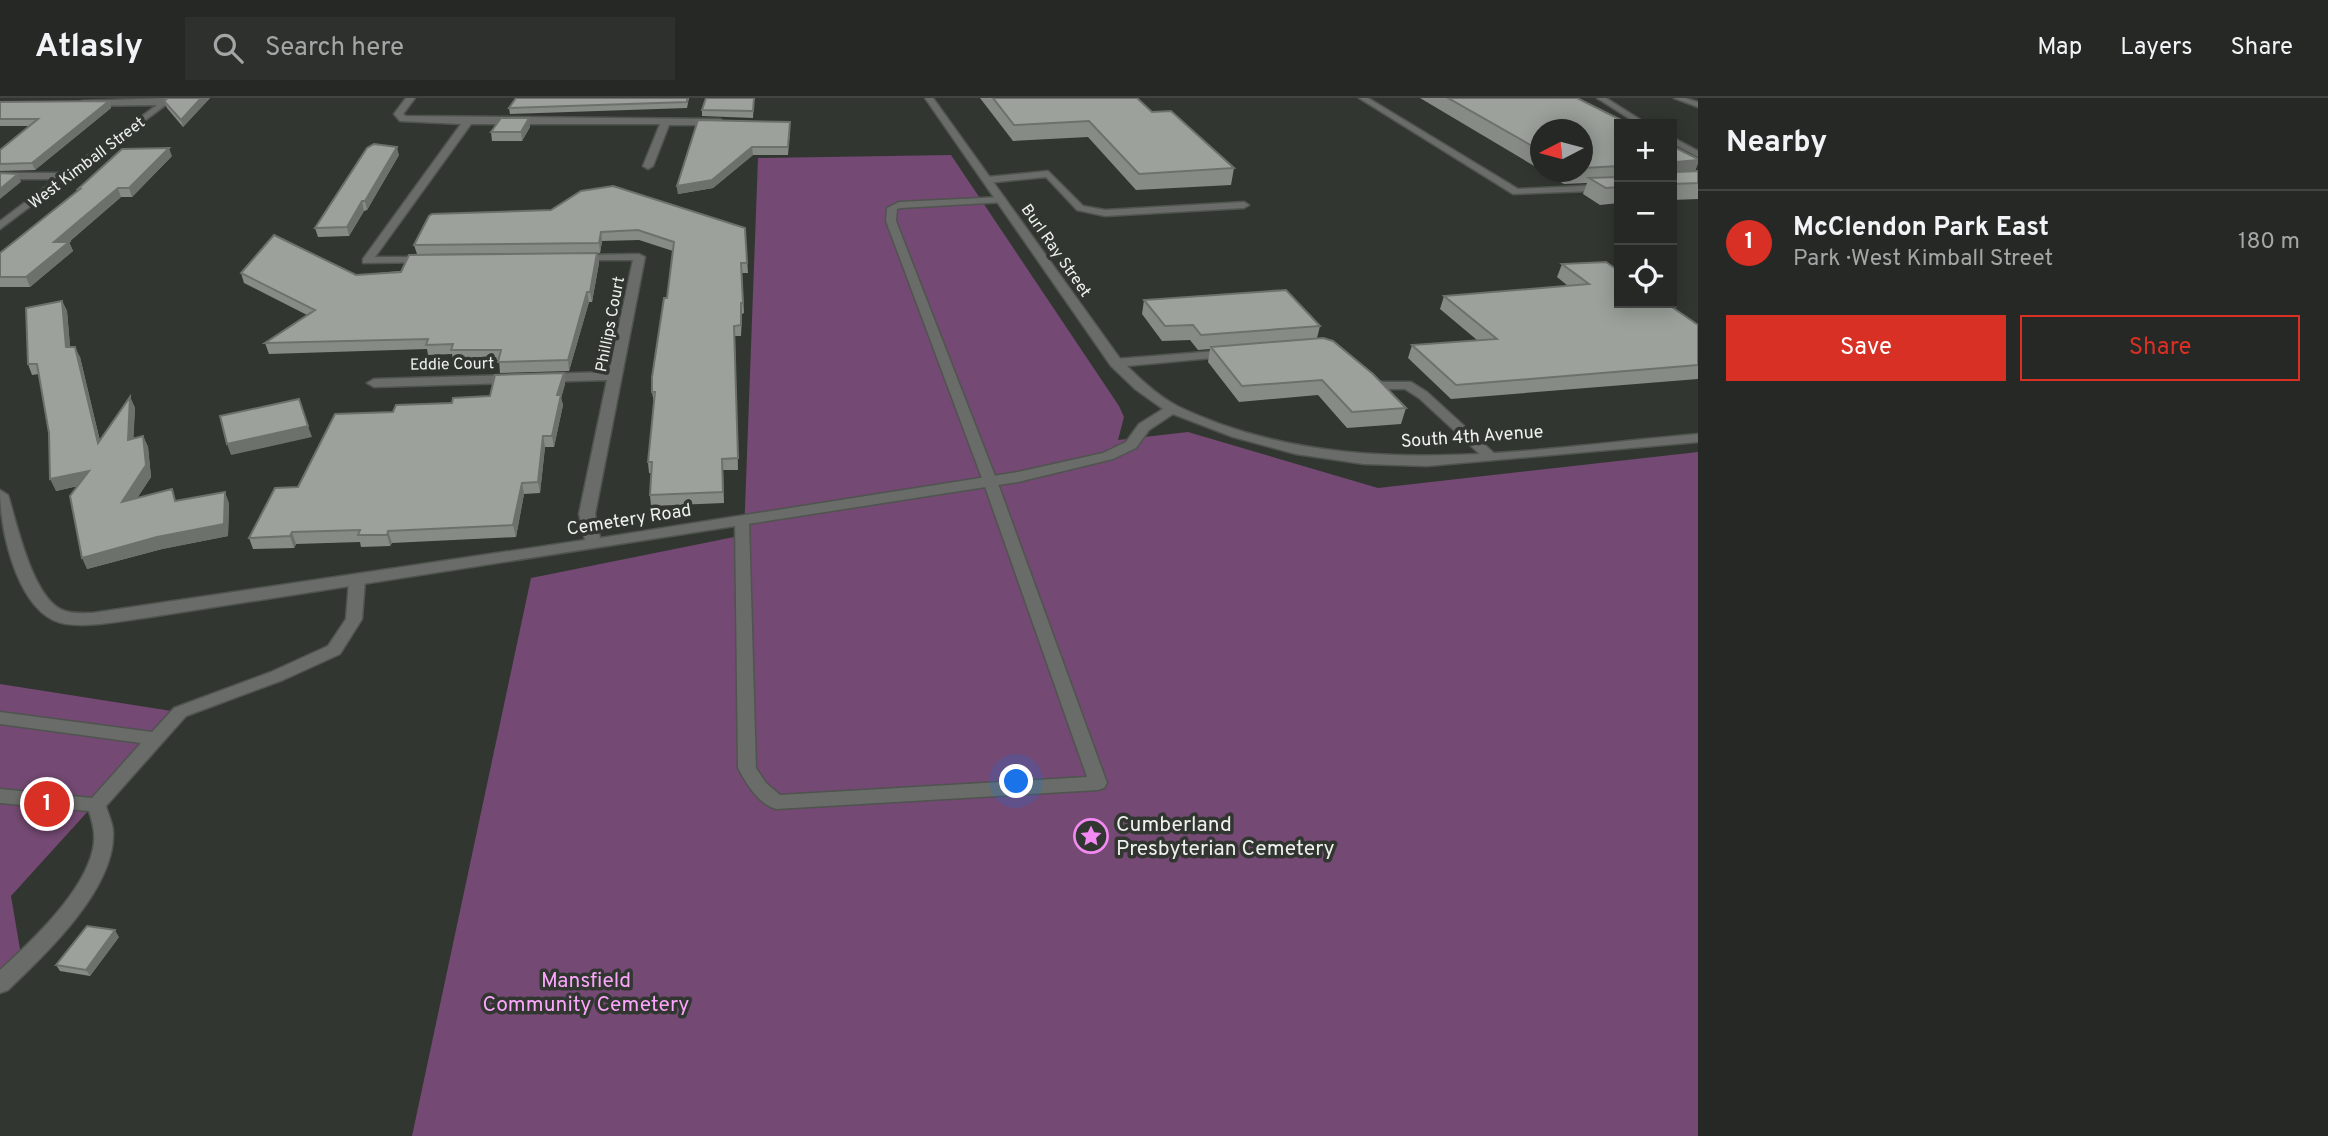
<!DOCTYPE html>
<meta charset="utf-8">
<style>
body{margin:0;font-family:Overpass,sans-serif;background:#2d302c;color:#f1f3f6}
.controls{position:absolute;right:21px;top:21px;display:grid;overflow:hidden;border-radius:0px;box-shadow:0 4px 18px #0003}
.controls button{width:63px;height:63px;display:grid;place-items:center;padding:0;border:0;border-bottom:2px solid #424441;background:#252824;color:#f1f3f6;font:35px sans-serif}
.compass{position:absolute;left:1530px;top:21px;width:63px;height:63px;border-radius:50%;background:#252824;box-shadow:0 4px 18px #0003;rotate:264deg}
.you{position:absolute;left:1017px;top:684px;width:24px;height:24px;margin:-18px;border:5px solid #fff;border-radius:50%;background:#1a73e8;box-shadow:0 0 0 10px #1a73e833}
.badge{display:grid;place-items:center;width:46px;height:46px;border-radius:50%;background:#d93025;color:#fff;font-size:23px;font-weight:700}
.pin{position:absolute;translate:-50% -50%;border:4px solid #fff;box-shadow:0 2px 7px #0006}
.list{margin:0;padding:0;list-style:none}
h2{display:flex;justify-content:space-between;align-items:center;height:91px;margin:0;padding:0 28px;font-size:30px}
h2 small{font-size:23px;font-weight:400;color:#a3a6a6}
.list li{display:grid;grid-template-columns:46px 1fr auto;gap:21px;align-items:center;box-sizing:border-box;height:105px;padding:0 28px;border-top:2px solid #424441}
.list b{display:block;font-size:26px;white-space:nowrap}
.list p{margin:0;font-size:23px;white-space:nowrap;color:#a3a6a6}
.list em{font-size:23px;font-style:normal;color:#a3a6a6}
.actions{display:flex;gap:14px;padding:21px 28px}
.actions a{flex:1;padding:16px 0;border:2px solid #d93025;border-radius:0px;text-align:center;font-size:24px;color:#d93025}
.actions .main{background:#d93025;color:#fff}
.icon{flex:none;width:38px;height:38px;fill:none;stroke:currentColor;stroke-width:2;stroke-linecap:round;stroke-linejoin:round}
.map{position:relative;flex:none;width:1698px;height:1038px;overflow:hidden}
header{display:flex;align-items:center;gap:42px;box-sizing:border-box;height:98px;padding:0 35px;background:#252824;border-bottom:2px solid #424441}
header strong{font-size:33px}
nav{display:flex;gap:38px;margin-inline-start:auto;font-size:24px}
.search{width:490px;height:63px;background:#2d302c;display:flex;align-items:center;gap:18px;box-sizing:border-box;padding:0 24px;border-radius:0px;color:#a3a6a6;font-size:26px}
main{display:flex}
aside{flex:1;background:#252824}
.map>svg:first-child{display:block}
.green{fill:#744973}
.lines{fill:none;stroke-linecap:round;stroke-linejoin:round}
.service-casing{stroke:#4f544e;stroke-width:3}
.minor-casing{stroke:#4f544e;stroke-width:3}
.service{fill:#696c69;fill-rule:evenodd}
.minor{fill:#696c69;fill-rule:evenodd}
.wall{fill:#868b85}
.shaded-wall{fill:#6d716c}
.building{fill:#9ca29b;stroke:#6d716c;stroke-width:2}
.labels{text-anchor:middle;stroke-width:7;stroke-linejoin:round;paint-order:stroke}
.far-street-label{font-size:16px;fill:#eef1ed;stroke:#313630}
.street-label{font-size:18px;fill:#eef1ed;stroke:#313630}
.near-poi-label{font-size:21px;fill:#eef1ed;stroke:#313630;text-anchor:start}
.near-park-label{font-size:21px;fill:#fca6fb;stroke:#313630}
</style>
<header>
<strong>Atlasly</strong>
<div class="search"><svg class="icon" aria-label="search" viewBox="0 0 24 24"><circle cx="10" cy="10" r="6"/><path d="M15 15l6 6"/></svg>Search here</div>
<nav><a>Map</a><a>Layers</a><a>Share</a></nav>
</header>
<main>
<div class="map">
<svg width="1698" height="1038" viewBox="0 0 1698 1038">
<rect width="100%" height="100%" fill="#313630"/>
<path class="green" d="M951,57L1119,308L1124,319L1118,342L1188,334L1378,390L1698,354V1038H412L531,480L744,437L758,60Z
M0,586L178,614L11,798L21,857L0,879Z"/>
<g class="lines">
<g class="service-casing">
<path id="service" d="M1359,0H1368L1518,91L1619,86V92L1513,96Z
M1597,0H1606L1647,26H1638Z
M1674,0H1685L1698,4V9Z
M1672,39L1698,53V59L1672,45Z
M1048,73L1083,108L1105,112L1244,104L1249,107L1244,110L1105,118L1077,112L1046,79L987,85L983,82L987,79Z
M1002,99L1005,100V104L901,110L897,111L896,123L997,383L1107,685L1104,690L1098,692L776,711C757,705 747,686 738,670L735,423L742,419L749,423L756,670L766,685L780,697L1087,679L983,383L886,123L887,110L899,104Z
M1229,252L1233,254V258L1116,269L1110,265L1116,261Z
M1366,276L1378,284H1411L1427,294L1497,358L1490,362L1485,361L1419,300L1405,291H1371L1360,280Z
M357,478L365,483L362,521L340,556L283,582L186,618L106,708C108,717 113,725 113,734C116,790 45,857 8,892L0,895V872C32,843 84,794 93,751C96,737 93,726 89,713L0,705V691L92,700L141,645L0,626V614L152,634L174,610L271,574L328,548L346,521L349,483Z"/>
</g>
<g class="minor-casing">
<path id="minor" d="M166,0H175L0,131V123L56,81H0V75H64L157,7L85,8L82,3Z
M406,0H415L403,16L406,18L720,21L724,24L720,27H669L653,68L648,71L643,68L660,26H471L375,159H429L433,160V164L363,165V161L461,26L400,23L394,16Z
M925,0H933L1121,262C1138,279 1157,298 1179,309C1344,387 1524,351 1698,336V344L1427,368L1364,366L1296,356L1233,339L1173,316L1149,332L1136,350L1113,361L1018,384L144,520C120,523 75,533 53,522C15,503 0,430 0,392L8,397C17,426 33,503 65,513C72,516 84,515 92,515L585,442L579,416L607,282L374,289L367,285L374,281L609,274L633,162H572V158L576,157L639,156L645,159L595,416L600,440L1018,374L1103,355L1126,344L1139,326L1163,311L1135,291L1111,268Z"/>
</g>
<use href="#service" class="service"/>
<use href="#minor" class="minor"/>
</g>
<path class="wall" d="M168,0H210L183,29L167,10L164,3Z
M689,0L687,10L510,16L509,10Z
M754,0L753,20L702,18V12Z
M980,0H1137L1152,14L1234,70L1231,87L1136,92L1088,39L1013,43Z
M1420,0H1577L1619,26V105L1600,107L1583,96L1587,85L1564,86L1543,74H1583V32H1541V72Z
M109,3L111,10L35,72L0,73V52L30,28H0V4Z
M698,22L790,32L788,57H753L713,90L678,96L677,88Z
M530,29L522,43H492L491,34Z
M1672,48L1698,61V65L1695,73H1698V101L1672,102Z
M399,57L367,112L364,113L349,138L318,139L315,130Z
M172,58L132,99H121L69,144L73,153L30,189H0V155L78,93V91Z
M429,118L745,130L748,175H742L744,215L742,216L741,238H735L738,372H723L724,405L651,408L650,397L651,375H649L648,364L654,305L652,294L667,200L673,153L639,142L602,143L600,155L417,156L414,147Z
M597,155L599,165L592,204H589L569,273L500,275L499,262H453L452,256L428,257L427,251L269,256L265,245L307,217L244,185L241,175L356,177Z
M1562,166L1698,227V281L1451,301L1408,260L1412,247L1477,242L1440,211L1444,198L1568,188L1557,179Z
M1144,202L1320,228L1317,240L1406,310L1401,326L1347,330L1318,297L1239,304L1208,264L1210,251L1198,252L1190,242L1162,243L1142,216Z
M62,203L67,213L70,249L80,259L100,343L130,299L135,310L133,340L143,338L148,349L151,379L137,400L229,405L228,438L162,451L87,471L78,388L56,393L49,335L39,276L32,277L28,266Z
M564,275L565,286L561,300L563,307L554,349H545L540,395L524,396L516,439L392,445L390,448L361,449L360,444L296,446L294,450L253,451L249,440L298,389L393,314L490,298Z
M119,839L90,878L60,873L56,867Z"/>
<path class="shaded-wall" d="M201,0H210L183,29L181,22Z
M109,3L111,10L35,72L32,65Z
M529,20L530,29L522,43L521,34Z
M397,49L399,57L367,112L365,103Z
M752,49L753,57L713,90L678,96L677,88Z
M169,50L172,58L132,99L129,90Z
M1698,62V65L1693,78L1672,80L1677,64Z
M18,76L21,84L0,101V91Z
M118,90L121,99L69,144L73,153L30,189L26,179L54,144Z
M362,103L364,113L349,138L347,129Z
M601,134L602,143L600,155L599,145Z
M597,155L599,165L592,204L590,194Z
M587,194L589,204L569,273L568,262Z
M62,203L67,213L71,259L66,249Z
M75,249L80,259L103,356L98,345Z
M564,275L565,286L561,300L563,307L554,349L552,338L557,297Z
M130,299L135,310L133,353L128,342Z
M308,328L312,339L231,357L227,346Z
M143,338L148,349L151,379L127,416L122,404Z
M543,338L545,349L540,395L538,384Z
M89,373L94,384L56,393L50,381Z
M522,385L524,396L516,439L513,427Z
M225,394L229,405L228,438L162,451L87,471L82,460Z
M388,433L392,445L390,448L387,437Z
M292,434L296,446L294,450L290,438Z
M115,832L119,839L90,878L86,872Z"/>
<path class="building" d="M168,0H201L181,22L164,3Z
M516,0H687V4L509,10Z
M706,0H754L753,13L702,12Z
M993,0H1137L1152,14L1171,13L1234,70L1139,76L1089,23L1014,27Z
M1448,0H1577L1629,26H1619V68L1583,70V32H1541V53Z
M109,3L32,65L0,66V52L38,21H0V4Z
M501,20H529L521,34H491Z
M698,22L790,24L788,49H752L712,82L677,88Z
M374,46L397,49L365,103H362L347,129L315,130L367,50Z
M1672,48L1698,61V62L1677,64V74L1698,73V85L1672,86Z
M169,50L129,90H118L54,144H69L26,179H0V155L80,91H78L122,51Z
M0,75L18,76L0,91Z
M1619,79V89L1606,90L1589,80Z
M613,88L745,130L747,165H741L743,205H741V227L734,228L738,360L722,361L723,394L650,397L652,364H648L655,294H652V279L664,200H667L674,144L638,132L601,134L599,145L414,147L429,118L432,116L551,112L581,93Z
M274,137L356,177L401,174L409,157L597,155L590,194H587L568,262L498,264L501,252H451L453,246L426,247L428,241L265,245L315,212L241,175Z
M1606,164L1619,173V205H1666L1698,227V267L1456,287L1412,247L1497,241L1444,198L1589,186L1562,166Z
M1286,192L1320,228L1201,237L1193,227L1165,228L1144,202Z
M62,203L66,249H75L98,345L130,299L128,342L143,338L146,367L122,404L172,391L175,403L225,394L224,426L157,439L82,460L70,398L89,373L50,381L49,335L37,266H28L26,210Z
M1323,240L1333,243L1373,276L1406,310L1352,314L1322,282L1242,288L1211,249Z
M564,275L557,297H561L552,338H543L538,384L522,385L513,427L388,433L387,437H358L360,432L292,434L290,438L249,440L275,390L298,389L335,316L393,314L396,307L452,305L453,300L490,298L495,277Z
M299,301L308,328L227,346L220,318Z
M87,828L115,832L86,872L56,867Z"/>
<defs>
<g id="sight-ring" transform="scale(1.75)"><circle r="9.5" fill="#313630" stroke="#f38af2" stroke-width="1.5"/><path d="M0-6L1.8-2.2L6-1.7L2.9 1.2L3.7 5.4L0 3.3L-3.7 5.4L-2.9 1.2L-6-1.7L-1.8-2.2Z" fill="#f38af2"/></g>
</defs>
<g fill-rule="evenodd">
<use href="#sight-ring" x="1091" y="738"/>
</g>
<g class="labels">
<g class="far-street-label">
<text transform="translate(86 64) rotate(-37)" y="6">West Kimball Street</text>
<text transform="translate(1057 152) rotate(55)" y="6">Burl Ray Street</text>
<text transform="translate(609 226) rotate(-79)" y="6">Phillips Court</text>
<text transform="translate(452 265) rotate(-1)" y="6">Eddie Court</text>
</g>
<g class="street-label">
<text transform="translate(1472 338) rotate(-4)" y="6">South 4th Avenue</text>
<text transform="translate(629 421) rotate(-9)" y="6">Cemetery Road</text>
</g>
<g class="near-poi-label">
<text x="1116" y="733">Cumberland<tspan x="1116" dy="24">Presbyterian Cemetery</tspan></text>
</g>
<g class="near-park-label">
<text x="586" y="889">Mansfield<tspan x="586" dy="24">Community Cemetery</tspan></text>
</g>
</g>
</svg>
<div class="controls">
<button>+</button>
<button>−</button>
<button><svg class="icon" aria-label="locate" viewBox="0 0 24 24"><circle cx="12" cy="12" r="6"/><path d="M12 2v4M12 18v4M2 12h4M18 12h4"/></svg></button>
</div>
<svg class="compass" viewBox="-18 -18 36 36"><path d="M0-13l5 13h-10z" fill="#e53935"/><path d="M0 13l5-13h-10z" fill="#a3a6a6"/></svg>
<div class="you"></div>
<div class="pin badge" style="left:47px;top:706px">1</div>
</div>
<aside>
<h2>Nearby<small></small></h2>
<ul class="list">
<li><span class="badge">1</span><div><b>McClendon Park East</b><p>Park · West Kimball Street</p></div><em>180 m</em></li>
</ul>
<div class="actions"><a class="main">Save</a><a>Share</a></div>
</aside>
</main>
